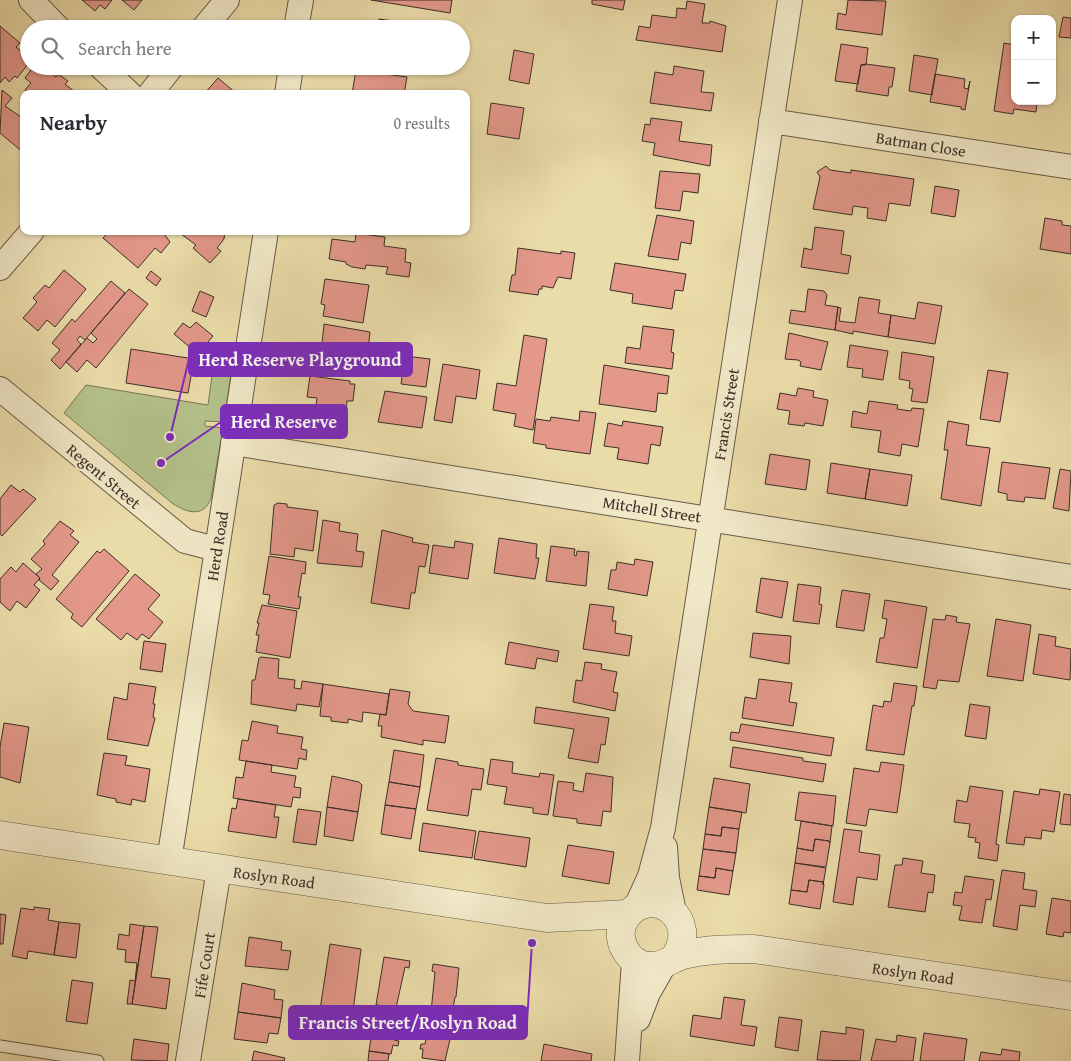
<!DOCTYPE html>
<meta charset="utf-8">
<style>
body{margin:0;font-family:"Gentium Book Plus",serif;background:#f7f7f7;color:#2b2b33}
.controls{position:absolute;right:15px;top:15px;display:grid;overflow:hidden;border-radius:10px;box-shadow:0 1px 4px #0004}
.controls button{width:45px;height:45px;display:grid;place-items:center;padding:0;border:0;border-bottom:1px solid #e1e1e2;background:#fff;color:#2b2b33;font:25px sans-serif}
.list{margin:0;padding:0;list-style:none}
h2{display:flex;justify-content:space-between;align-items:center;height:65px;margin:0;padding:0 20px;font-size:21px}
h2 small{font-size:16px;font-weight:400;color:#7c7c81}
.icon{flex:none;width:28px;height:28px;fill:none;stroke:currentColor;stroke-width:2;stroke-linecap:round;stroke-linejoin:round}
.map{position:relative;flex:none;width:1071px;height:1061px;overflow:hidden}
.search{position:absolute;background:#fff;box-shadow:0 1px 4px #0004;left:20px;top:20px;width:450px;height:55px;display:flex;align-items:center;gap:12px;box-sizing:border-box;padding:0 18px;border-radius:28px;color:#7c7c81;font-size:19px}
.panel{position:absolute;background:#fff;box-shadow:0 1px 4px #0004;left:20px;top:90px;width:450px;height:145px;border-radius:10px}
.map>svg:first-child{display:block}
.green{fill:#b4c18a;stroke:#787859}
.building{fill:#e3988a;stroke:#3c2f28}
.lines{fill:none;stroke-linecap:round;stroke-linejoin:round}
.service-casing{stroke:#685a48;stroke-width:13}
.minor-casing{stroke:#685a48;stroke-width:26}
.tertiary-casing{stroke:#685a48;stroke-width:29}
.service{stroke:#f1e8c7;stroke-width:11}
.minor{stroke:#f1e8c7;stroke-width:24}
.tertiary{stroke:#f1e8c7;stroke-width:28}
.labels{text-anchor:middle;stroke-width:4.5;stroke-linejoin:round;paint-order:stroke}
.street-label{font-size:16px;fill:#3c2f28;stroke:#f1e8c7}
.leader{fill:none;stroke:#7b2cbf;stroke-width:2}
.callout-dot{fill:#7b2cbf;stroke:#f1e8c7;stroke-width:2}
.callout{fill:#7b2cbf;stroke:#7b2cbf;stroke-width:2}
.callout-label{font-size:18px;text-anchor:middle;font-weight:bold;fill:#fff}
</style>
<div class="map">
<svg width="1071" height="1061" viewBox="0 0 1071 1061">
<rect width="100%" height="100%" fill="#eadca9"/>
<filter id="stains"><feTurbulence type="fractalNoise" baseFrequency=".004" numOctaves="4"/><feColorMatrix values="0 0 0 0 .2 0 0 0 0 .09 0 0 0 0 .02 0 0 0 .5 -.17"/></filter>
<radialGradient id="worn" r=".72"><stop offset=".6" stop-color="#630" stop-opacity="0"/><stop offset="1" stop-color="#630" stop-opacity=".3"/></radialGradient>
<path class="green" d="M215,353H234L224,422L205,421V426L223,428L211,498C204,519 185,512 172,503L64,413L86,385L208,405Z"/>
<path class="building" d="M82,0H112L105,9L100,5L95,11Z
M122,0H142L134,10Z
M371,0H452L450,13Z
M592,0H625L623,10L592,4Z
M848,0L886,1L882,35L836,29L838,13L846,15Z
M687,1L705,4L702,23H710V21L726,26L722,52L636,40L639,26L650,28L652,15L676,18L677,8L686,9Z
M1063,17L1071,18V38L1059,37Z
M379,19L401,22L400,29H362L363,21L378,23Z
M0,26L20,43L16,47L29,57V63L17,78L15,76L9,82L5,77L0,83Z
M1004,43L1015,45V101H1037L1036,112L1014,109L1013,114L994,111Z
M841,44L868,48L866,65H861L858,84L835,81Z
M514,50L534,54L529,84L509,80Z
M914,55L938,59L932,95L909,91Z
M866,64L895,68L892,87H889L888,96L856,91L861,65Z
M34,66H42L56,77L58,74L68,81L65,84L76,93L29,94L25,90L31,83L25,78Z
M674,66L704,71L701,92L714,93L711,111L650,103L655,72L673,75Z
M356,70L407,77L404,94H352Z
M935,74L965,79L964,88L968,89L970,81L965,110L961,109V107L930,102Z
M218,78L237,94H204Z
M2,90L12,98L5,106L24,119V153L0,133Z
M491,103L524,108L519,139L487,134Z
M651,118L682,122L679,141L712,145L710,166L653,155L655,143L642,141L645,124L650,125Z
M826,166L830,170L851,173V170L914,179L910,206L889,203L886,221L867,218L868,208L853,206L852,215L813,209L820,177L817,172Z
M660,171L700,174L698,193L683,191L680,211L655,208Z
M935,186L959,190L955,217L931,213Z
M657,215L694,221L691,244L681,242L678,260L648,256Z
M1045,218L1062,221V225L1071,226V254L1040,249Z
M815,227L844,231L841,254L851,256L848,274L801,267L804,248L812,250Z
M109,231H162L170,242L161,253L155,248L138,268L103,238Z
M177,231H225L224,239L217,248L221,251L210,263L193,248L196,245Z
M356,233L385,237L384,246L406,249L405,262L411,263L409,277L386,274L388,267L366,265L365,269L352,267L346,264V262L329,259L332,239L355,242Z
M518,248L561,254V251L575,253L571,279L558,277L553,288L542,286V289H539L538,295L509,291L512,275H515Z
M615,263L686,274L683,291L675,290L672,309L632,303L633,294L610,290Z
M64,270L86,289L55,327L47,320L38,331L23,318L37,302L33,298L45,285L49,288Z
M151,271L161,279L156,286L146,278Z
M325,279L369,285L363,323L323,316L325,305L321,304Z
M111,281L125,293L85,340L80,336L77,340L81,344L60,369L51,360L60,350L52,343L72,319L75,322Z
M129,289L148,304L96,368L87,360L77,372L66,362L87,338L93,343L97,339L91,333Z
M808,289L824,291L827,295L825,305L838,307L835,330L789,323L791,310L805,312Z
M200,291L214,297L206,317L192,311Z
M859,297L880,300L878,313L891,315L888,337L853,331V334L835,330L838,307L841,308L839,321L855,323Z
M918,302L942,306L935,344L888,337L891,315L915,319Z
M196,322L213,336L198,354L174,334L183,323L190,328Z
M324,324L370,332L368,350L361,349L358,367L338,364L340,346L322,343Z
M643,326L674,330L671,352L674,353L672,369L625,363L627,347L640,349Z
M789,333L828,342L821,370L800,366L801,362L798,360L785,359Z
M524,335L547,339L533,430L514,426L516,414L493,410L497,383L516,386Z
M850,345L888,351L883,380L862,377L863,369L847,367Z
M131,349L194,359L188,393L126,383Z
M902,352L934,357L927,403L911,401L913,389L909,388L910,381L899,379Z
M405,356L430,359L426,387L401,384Z
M443,364L480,370L476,399L456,396L452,423L434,420Z
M604,365L669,376L667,394L658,393L656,412L599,404Z
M988,370L1008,373L1000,422L980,419Z
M310,376L350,381V384H355L353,401H347L345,425L314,421L317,398L307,397Z
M798,388L814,391L813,397L828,400L823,426L805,423L804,426L788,424L790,411L777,409L780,393L796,396Z
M385,391L427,397L422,428L378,422Z
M869,401L898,405L897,409L911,411L912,408L924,409L918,447L902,444L900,456L878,452L881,431L851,427L853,411L867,414Z
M580,411L596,413L590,454L546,448V445L533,443L536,419L550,421L551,417L579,421Z
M623,421L663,427L660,446L651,444L648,464L617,459L619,448L604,446L608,423L622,426Z
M948,421L969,425L966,445L990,448L981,506L941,499L948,450H944Z
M770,454L810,460L806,490L765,484Z
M1002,462L1050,468L1045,499L1025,497L1024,502L1007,500V494L998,492Z
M831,463L870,469L865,499L827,493Z
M870,469L912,475L907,506L865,499Z
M1060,469L1071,471L1069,511L1053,508Z
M11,485L20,492L23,489L36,499L2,536L0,534V499Z
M278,503L287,504V507L318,511L313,551L295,548L294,557L270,554L274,505Z
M323,520L340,523L339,531L358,534L356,551L364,552L362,567L317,563Z
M60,521L74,531L70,535L79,542L52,575L59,581L51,590L39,580L40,578L36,574L42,569L31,559L45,544L43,541Z
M382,530L413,538L412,542L429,545L425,567L419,566L415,593H411L409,609L371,603Z
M499,538L537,544L536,558H539L535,579L494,573Z
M455,541L473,544L468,579L429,573L433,545L454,548Z
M551,546L575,549L574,555L576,556L577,551L589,552L586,586L546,581Z
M104,549L129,571L82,627L71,618L73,614L56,599L97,551L100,553Z
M269,556L306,562L305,574L302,573L298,597H301L299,609L268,604L270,595L263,594Z
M635,559L653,562L647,596L608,589L611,570H616L617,562L634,565Z
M23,563L40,578L34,585L40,590L26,608L17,601L10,611L0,602V579L11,567L16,572Z
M135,574L160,595L148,609L163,622L149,639L142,634L137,640L127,633L121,640L96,619Z
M761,578L788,582L782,618L756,612Z
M798,584L821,587L819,604L822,605L819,624L793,621Z
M842,590L870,594L864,631L836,627Z
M885,600L927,607L917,668L876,662L880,638H884L887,619L882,618Z
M590,604L614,607L612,621H616L615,633L632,636L629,656L583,649Z
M262,605L297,611L290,658L256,652L259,635H256L259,623H257Z
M946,615L957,617L956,622L970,624L959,682L938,680L936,689L923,687L933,619L945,620Z
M996,619L1031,625L1023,681L987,676Z
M753,633L791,636L789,664L750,657Z
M1039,634L1056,637L1055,646L1071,649L1070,680L1033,674Z
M144,641L166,644L162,672L140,669Z
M509,642L559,651L557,662L537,658L535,669L505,664Z
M261,657L279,659L278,678L295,680L294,688L301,689L302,681L323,684L319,707L297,704L296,711L251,704L252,680H255L259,658Z
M585,662L602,664L601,669L617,672L613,692L618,693L615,711L573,702L576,680L582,681Z
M759,679L792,683L789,702L797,703L793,726L742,718L745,697L756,699Z
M129,683L156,687L153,704H155L153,717L155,718L148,746L107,739L114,697L127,700Z
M894,683L917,686L914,706H912L904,755L866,750L873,705L883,707L884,701L891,702Z
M323,684L389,694L386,715L363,712L362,722L348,719V723L331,721V717L320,716Z
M390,689L410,692L408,704L413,711L449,716L445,743L423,740V745L381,737L382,726H378L380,714L386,715Z
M970,704L990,707L986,739L965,736Z
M536,707L609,718L605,745L601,744L598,763L568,758L574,729L534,723Z
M252,721L278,726L277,733L303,737L301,749L307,750L306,760L299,758L297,769L239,760L242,740L248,741Z
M4,723L29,727L20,783L0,777V747Z
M741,724L834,738L831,756L730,740L731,732L739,733Z
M733,747L803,758V761L826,764L823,782L730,767Z
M394,750L424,755L420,787L389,782Z
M104,753L127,756L125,765L150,769L145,802L132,799L131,805L116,802V799L97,795Z
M436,758L458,762V765L484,769L481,790L472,789L468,816L427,810Z
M491,759L513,762L512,773L539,777L540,773L554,775L548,815L533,813V808L504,804L507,787L487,784Z
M246,761L272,765L271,772L296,776L294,787L301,788L300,798L293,797L291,807L233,798L236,777L243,778Z
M881,762L904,765L897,813L869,809L866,826L846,823L854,768L879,772Z
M586,773L613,777L611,812L603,811L601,826L577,823V819L553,816L558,781L574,783L573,790L583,792Z
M332,776L359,782L362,785L358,812L327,807Z
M714,778L750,784L746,813L709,807Z
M389,782L420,787L416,809L385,805Z
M970,786L1003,791L996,844L999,845L997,861L978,858L980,843L975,842L976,838L968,837L970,824L954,822L957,800L967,802Z
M1040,789L1060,792L1054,832L1042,830L1041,839L1025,837L1024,845L1006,843L1014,791L1039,795Z
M799,792L836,796L833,826L795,820Z
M1064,794L1071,795V825L1060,824Z
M238,799L276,805L274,817H279L276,838L228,831L232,808L236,809Z
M385,805L416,809L411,839L381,834Z
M327,807L358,812L353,841L324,836Z
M709,807L742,812L739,829L722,827L721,836L705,834Z
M298,809L321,812L316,845L293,842Z
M801,821L832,826L830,843L829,841L815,839L813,851L797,848Z
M423,823L476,831L472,858L419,851Z
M722,827L739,829L736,853L703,849L705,834L721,836Z
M844,829L862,831L859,852L880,855L877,880L857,877L853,905L833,902Z
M479,831L530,838L526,867L474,859Z
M815,839L829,841L830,843L826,867L795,863L797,848L813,851Z
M568,845L614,852L609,884L562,876Z
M703,849L736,853L733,871L716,868L715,878L699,876Z
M903,858L923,861L921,873L935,875L933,893L928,892L925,912L888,907L895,865H902Z
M795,863L826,868L823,885V882L809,880L807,892L791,890Z
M716,868L733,871L729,895L697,890L699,876L715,878Z
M1002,870L1025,873L1023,889L1037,891L1035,907L1020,905L1017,930L993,926Z
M965,876L994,880L991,900L986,899L982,923L959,920L962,906L953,905L955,892L962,893Z
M809,880L823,882L824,885L820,909L789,904L791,890L807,892Z
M1052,898L1071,901V933L1064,932L1063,937L1046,934Z
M34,907L50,909L48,920L59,922L54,955L28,951L27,959L12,956L21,908L34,910Z
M0,914L6,915L3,944H0Z
M59,922L80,924L76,958L54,955Z
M130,924L144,926L132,1004H127L130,980L135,981L137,963L125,962L126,950L117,949L119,934L129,936Z
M144,926L158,927L151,977L170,979L166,1009L132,1004Z
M249,937L282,942L281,950L291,951L288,970L245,966Z
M330,944L361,949L350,1035L323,1031L325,1016H319Z
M384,957L410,961L409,968L405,967L396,1008L376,1005Z
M433,964L459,968L456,997H455L452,1015L431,1012L435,972L432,971Z
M72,980L93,983L87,1024L66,1021Z
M242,983L275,990L274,999L283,1000L281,1018L238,1012Z
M724,997L745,1000L741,1025L757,1027L754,1046L690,1036L693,1015L721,1019Z
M376,1005L396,1008L394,1040L399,1041L398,1046L393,1045L391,1054L369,1051Z
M238,1012L281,1018L278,1034L269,1033L267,1043L234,1039Z
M431,1012L452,1015L449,1034L451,1035L445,1061L422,1058L423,1049H420L421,1044H425Z
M779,1017L802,1020L798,1051L775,1047Z
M846,1027L864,1030L860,1061L817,1060L821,1031L846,1034Z
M924,1033L967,1039L964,1061H920Z
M897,1035L916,1038L913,1061H871L876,1039L896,1042Z
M134,1039L169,1044L167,1061L131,1060Z
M544,1044L592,1054L591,1061H541Z
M1002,1049L1020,1052L1019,1061H979L981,1052L1001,1055Z
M254,1051L285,1058L284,1061H252Z
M369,1051L389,1054L388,1061H368Z"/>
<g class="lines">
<g class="service-casing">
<path id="service" d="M0,1046L98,1061"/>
</g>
<g class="minor-casing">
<path id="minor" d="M31,0L59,29
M203,29L227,0
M296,29L301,0
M100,66L130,94
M150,94L172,66
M287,94L291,66
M771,121L1071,167
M0,268L32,231
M0,389L185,541L216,549
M233,443L1071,577
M665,847L667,878L674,912
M169,861L266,231
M636,907L650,876L663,828L790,0
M638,1019L648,993L665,963
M188,1061L219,869
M627,1061L634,961"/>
</g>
<g class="tertiary-casing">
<path id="tertiary" d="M0,835L547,918L628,914
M674,958C702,920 653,883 627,916C611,936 628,968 654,966C665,965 673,958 683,955C708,949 728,949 754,949L1071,996"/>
</g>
<use href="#service" class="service"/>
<use href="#minor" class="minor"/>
<use href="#tertiary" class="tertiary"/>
</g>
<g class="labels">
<g class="street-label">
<text transform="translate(921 144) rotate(9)" y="6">Batman Close</text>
<text transform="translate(726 414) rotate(-81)" y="6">Francis Street</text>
<text transform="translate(104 476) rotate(40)" y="6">Regent Street</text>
<text transform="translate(652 509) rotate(9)" y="6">Mitchell Street</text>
<text transform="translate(217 546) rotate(-81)" y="6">Herd Road</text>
<text transform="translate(274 877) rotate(8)" y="6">Roslyn Road</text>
<text transform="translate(204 965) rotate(-81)" y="6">Fife Court</text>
<text transform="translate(913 973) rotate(8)" y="6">Roslyn Road</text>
</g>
</g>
<path class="leader" d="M170 437L189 359M161 463L221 422M532 943L527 1022"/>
<g class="callout-dot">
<circle cx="170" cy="437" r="5"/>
<circle cx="161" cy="463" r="5"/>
<circle cx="532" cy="943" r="5"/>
</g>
<g class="callout">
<rect x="189" y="343" width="223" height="33" rx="5"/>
<rect x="221" y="405" width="126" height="33" rx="5"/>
<rect x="289" y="1006" width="238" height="33" rx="5"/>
</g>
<g class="callout-label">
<text x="300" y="366">Herd Reserve Playground</text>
<text x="284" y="428">Herd Reserve</text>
<text x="408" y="1029">Francis Street/Roslyn Road</text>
</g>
<rect width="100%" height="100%" filter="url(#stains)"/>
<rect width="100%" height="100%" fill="url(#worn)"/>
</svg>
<div class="controls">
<button>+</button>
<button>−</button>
</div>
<div class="search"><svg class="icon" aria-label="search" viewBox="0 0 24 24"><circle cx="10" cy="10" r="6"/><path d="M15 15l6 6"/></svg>Search here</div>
<section class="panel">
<h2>Nearby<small>0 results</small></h2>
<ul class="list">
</ul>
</section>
</div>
